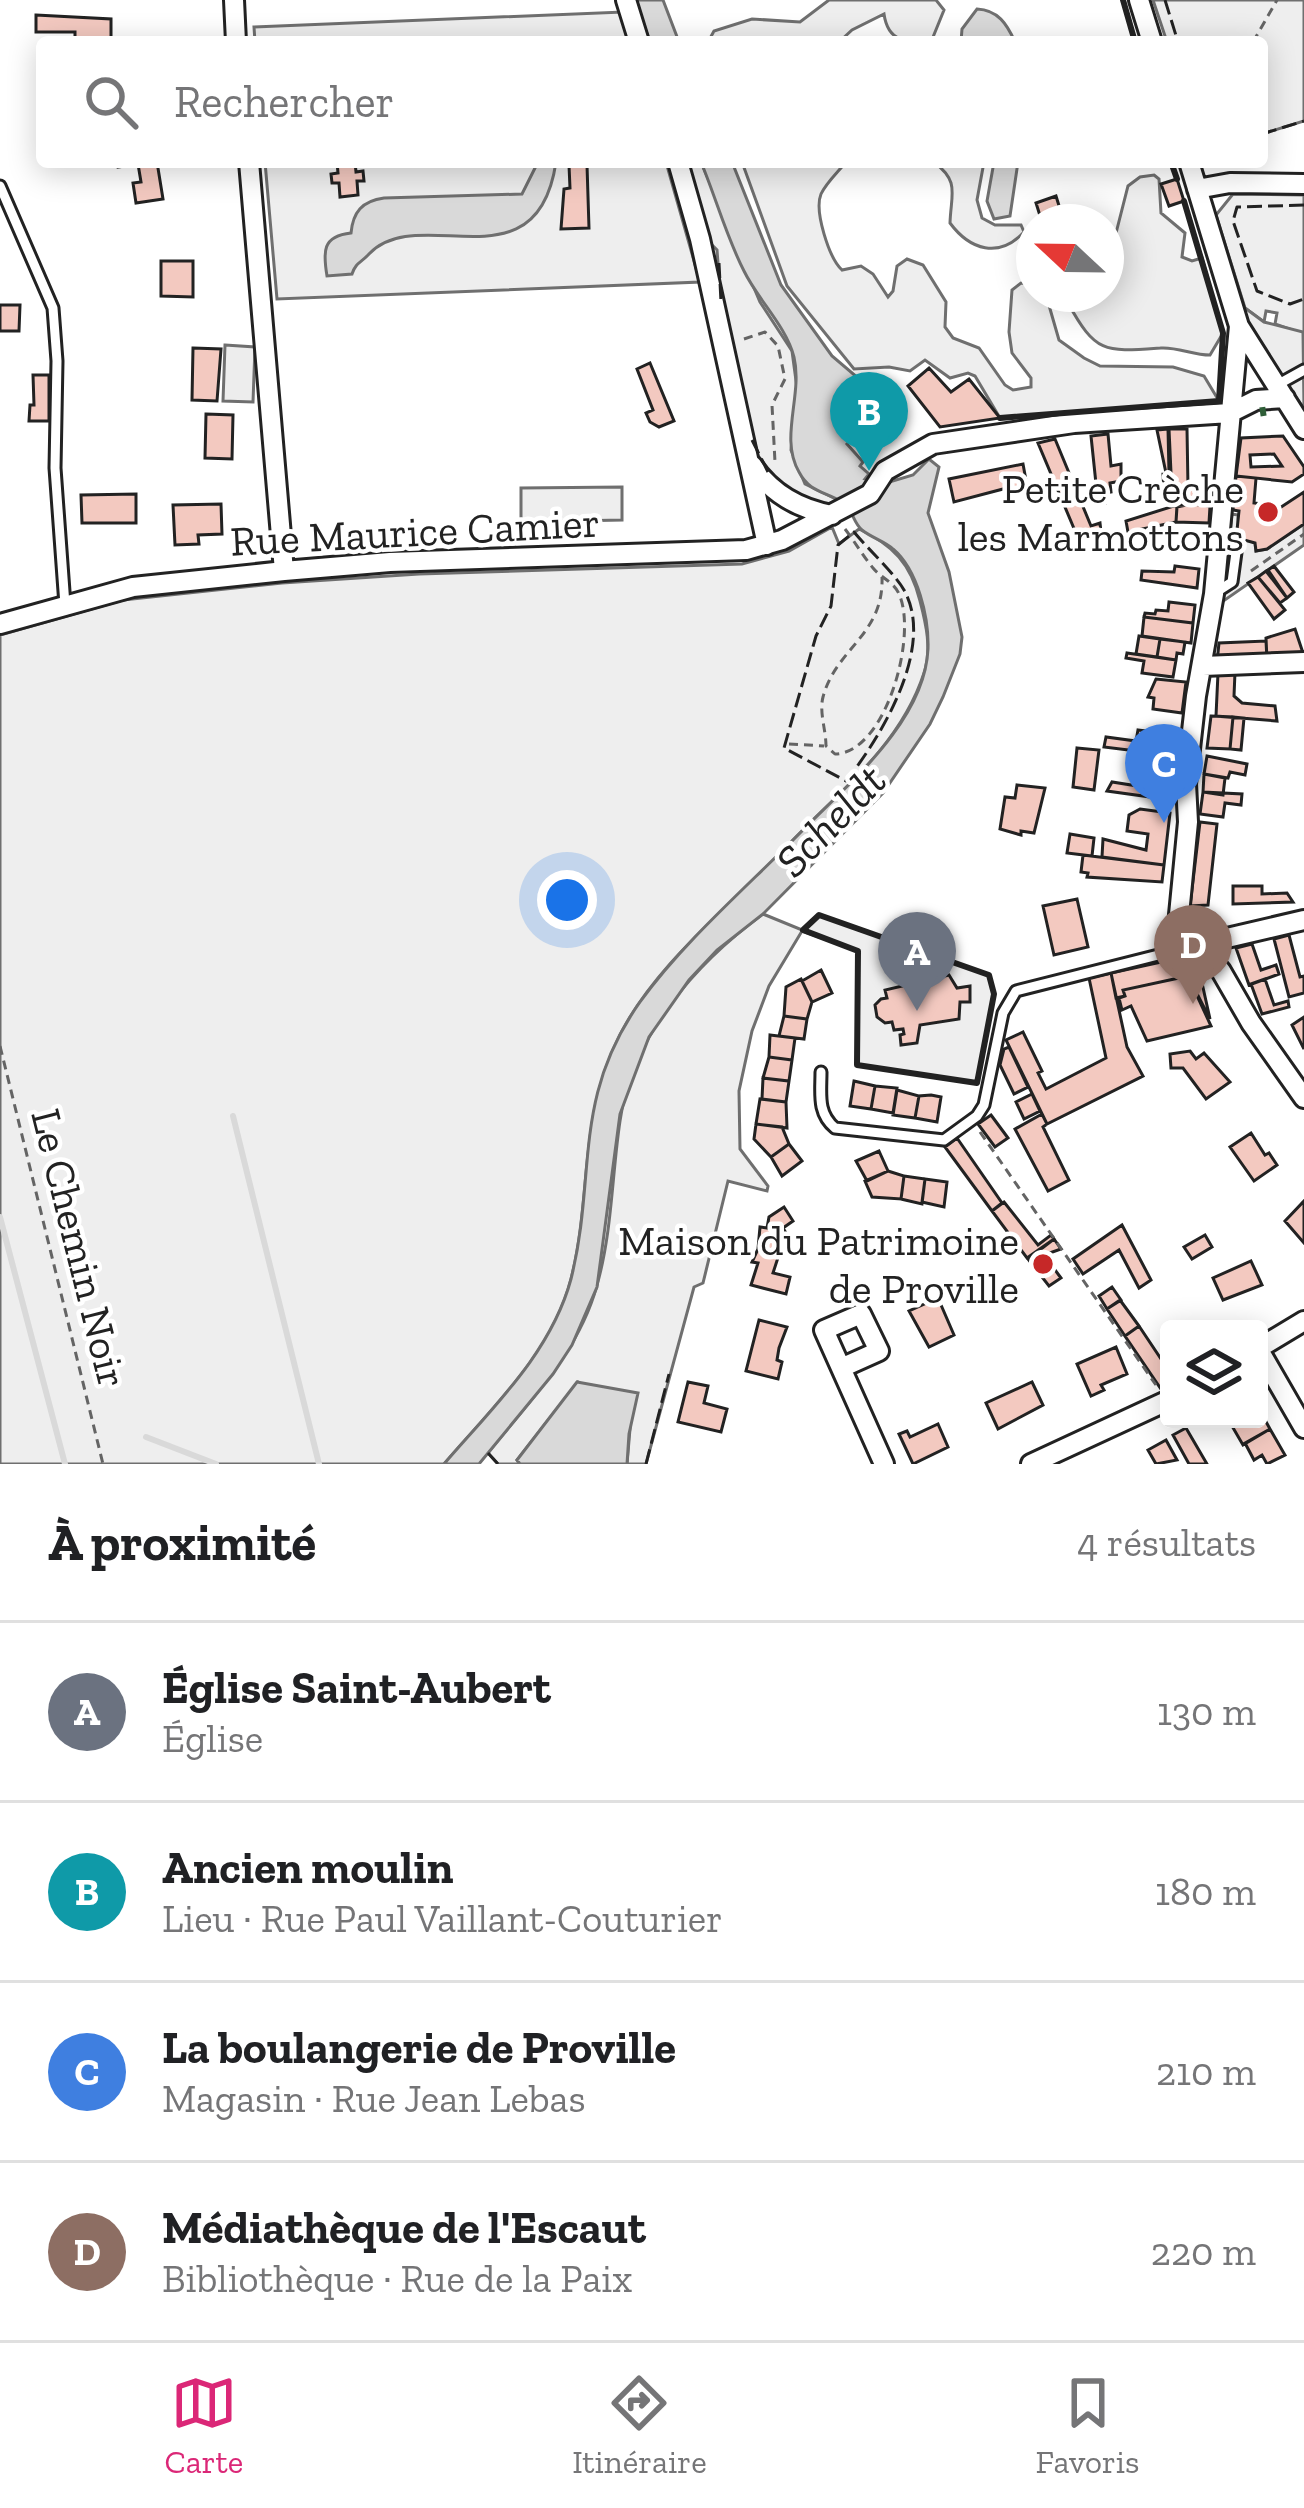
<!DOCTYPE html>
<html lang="fr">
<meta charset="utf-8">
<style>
body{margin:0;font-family:"Zilla Slab",serif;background:#f2f2f2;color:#202124}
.controls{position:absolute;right:36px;bottom:36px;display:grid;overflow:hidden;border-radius:12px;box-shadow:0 6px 30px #0003}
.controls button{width:108px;height:108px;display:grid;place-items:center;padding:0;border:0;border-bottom:3px solid #e0e0e0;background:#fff;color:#202124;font:60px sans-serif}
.compass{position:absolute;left:1016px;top:204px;width:108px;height:108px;border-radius:50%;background:#fff;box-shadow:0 6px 30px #0003;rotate:292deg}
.you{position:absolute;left:567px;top:900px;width:42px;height:42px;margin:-30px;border:9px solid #fff;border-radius:50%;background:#1a73e8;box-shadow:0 0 0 18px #1a73e833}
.badge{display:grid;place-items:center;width:78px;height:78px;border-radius:50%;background:#db2777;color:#fff;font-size:39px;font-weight:700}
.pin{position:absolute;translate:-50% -99px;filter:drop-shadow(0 3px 6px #0008)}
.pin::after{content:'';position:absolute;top:63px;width:42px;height:36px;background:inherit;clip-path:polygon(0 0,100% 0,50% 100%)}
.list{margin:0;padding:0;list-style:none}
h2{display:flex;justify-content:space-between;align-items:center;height:156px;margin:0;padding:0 48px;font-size:51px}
h2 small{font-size:39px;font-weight:400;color:#757577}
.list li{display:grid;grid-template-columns:78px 1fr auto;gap:36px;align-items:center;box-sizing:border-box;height:180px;padding:0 48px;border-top:3px solid #e0e0e0}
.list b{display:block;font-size:45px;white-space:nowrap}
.list p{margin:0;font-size:39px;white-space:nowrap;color:#757577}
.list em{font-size:39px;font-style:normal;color:#757577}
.icon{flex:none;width:66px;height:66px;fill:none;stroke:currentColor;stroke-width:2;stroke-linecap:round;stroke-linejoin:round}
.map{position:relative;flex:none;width:1304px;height:1464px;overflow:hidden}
.search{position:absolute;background:#fff;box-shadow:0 6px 30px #0003;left:36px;right:36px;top:36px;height:132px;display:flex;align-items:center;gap:30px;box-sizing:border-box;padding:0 42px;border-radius:12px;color:#757577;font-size:45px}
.sheet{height:876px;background:#fff}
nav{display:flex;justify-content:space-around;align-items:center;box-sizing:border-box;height:168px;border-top:3px solid #e0e0e0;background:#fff;font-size:33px;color:#757577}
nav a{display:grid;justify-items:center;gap:6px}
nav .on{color:#db2777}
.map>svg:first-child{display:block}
.green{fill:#eee;stroke:#6f6f6f;stroke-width:3}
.parking{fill:#ededed;stroke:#6f6f6f;stroke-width:3}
.water{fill:#d9d9d9;stroke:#6f6f6f;stroke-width:3}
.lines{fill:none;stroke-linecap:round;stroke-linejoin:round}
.stream{stroke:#d9d9d9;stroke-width:6}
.building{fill:#f3c9c0;stroke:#222;stroke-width:3;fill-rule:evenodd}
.lane-casing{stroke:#222;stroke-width:15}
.street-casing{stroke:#222;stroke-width:24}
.path{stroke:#646464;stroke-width:3;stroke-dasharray:9 6;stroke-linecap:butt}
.lane{stroke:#fff;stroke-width:9}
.street{stroke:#fff;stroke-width:18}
.hedge{stroke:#2f5e38;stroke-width:9;stroke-dasharray:6 9;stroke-linecap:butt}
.fence{stroke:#222;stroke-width:3;stroke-dasharray:15 6;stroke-linecap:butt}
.wall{stroke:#222;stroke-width:6}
.poi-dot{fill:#c62828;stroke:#fff;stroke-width:4.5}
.labels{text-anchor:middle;stroke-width:9;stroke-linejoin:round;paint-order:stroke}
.poi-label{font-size:42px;fill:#222;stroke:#fff;text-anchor:end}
.street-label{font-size:42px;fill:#222;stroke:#fff}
.water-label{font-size:45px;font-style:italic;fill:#222;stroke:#fff}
</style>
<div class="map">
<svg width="1304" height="1464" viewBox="0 0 1304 1464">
<rect width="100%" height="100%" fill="#fff"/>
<path class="green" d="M829,0H936L944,10L931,42C905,42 888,42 884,14L852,30L839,42H708L714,31L752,19L800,22Z
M1153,0H1304V121L1262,134V42H1167Z
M623,12L632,42H255L254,27Z
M265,162H666L700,282L277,299Z
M684,162H701L760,302L792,351L797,388L791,450L805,484L842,502C807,513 775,484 758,456L721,303L717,250L705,238Z
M742,162H846C838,172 826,183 821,194C814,211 829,258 842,270L861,266L873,274L888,297L893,291L897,266L907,259L923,265L946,302L945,327L953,338L979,348L1005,385L1013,390L1031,387V378L1012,353L1009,332L1012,290L1021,283L1034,285V294L1046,295L1059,340L1084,358L1100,366L1173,367L1204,376L1219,401L1000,418L975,376L968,373L950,378L925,360L910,371L889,367L854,369L787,286Z
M934,162H984L977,200L982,218L995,225H1021L1024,232C999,259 970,250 950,223C951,193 960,182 934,162Z
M1154,175L1159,179L1161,213L1185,233L1182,257L1192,261L1202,258L1223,333L1210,355C1193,355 1178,347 1161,348C1105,352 1096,354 1068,303L1070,294H1106V251L1115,237L1128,186L1140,177Z
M1233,194L1304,195V334L1275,324L1277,313L1266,311L1264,322L1245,308L1216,215Z
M622,487V520L521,522V488Z
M832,527L839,544L859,529C893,545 911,564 920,601C926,624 932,649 924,673C905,732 860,775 816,817C790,842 766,869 739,894C697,935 650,978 622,1031C577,1116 593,1191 571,1279C552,1353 492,1408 444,1464H0V635L123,600L282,583L419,574L742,564L789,551Z
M763,914L802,930L819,915L989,975L994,994L977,1083L857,1065L858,951L802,931L769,986L752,1031L739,1091L740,1149L768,1186L767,1191L728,1181L703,1283L694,1287L646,1464H627L631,1417L578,1382L517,1460L520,1464H498L488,1453C529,1401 579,1352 597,1285C612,1233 612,1174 620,1121C632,1035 696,963 763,914Z"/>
<path class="parking" d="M1245,308L1264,322L1303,332L1304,409L1248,324L1243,312Z
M225,345L255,347L253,402L223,401Z
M1232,514L1238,515L1239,536L1255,543L1256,551L1267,549L1304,524V545L1222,602Z"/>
<path class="water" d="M635,0H663L679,42H650Z
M977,9C998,10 1007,24 1015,42H961L962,29Z
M538,162H556C537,291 419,201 369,254C361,263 356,262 352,274L327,276C323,252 322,236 351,233C353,212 362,201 384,198L522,194Z
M701,162H732L781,285L832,356L891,406L884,412L880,410L847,444L863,462L860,466L869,474L865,479L883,484L913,475L929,459L939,467L928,513L949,572L962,637L960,654L943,697L930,724L883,793L763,914L717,950L689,980L649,1037L620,1114L597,1287L572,1345L553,1374L479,1464H444C492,1408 551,1353 571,1279C597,1176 571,1099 640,1002C686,939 747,887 802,831C848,784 925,721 928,649C929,618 918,570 893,549C884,541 872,538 862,530C853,523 853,509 842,502C825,491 810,493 799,472C779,438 803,395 794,357C786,326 758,300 744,271C726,236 716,198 701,162Z
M994,162H1018L1010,216L994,219L987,201Z
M577,1382L638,1393L629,1434L627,1464H520L517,1460Z"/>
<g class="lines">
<path class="stream" d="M233,1116L319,1464
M0,1217L65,1464
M146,1437L216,1464"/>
</g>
<path class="building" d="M36,15L111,19V42H75V32H36Z
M117,162H157L163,199L136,203L133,183L141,182L138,164L118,167Z
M337,162H355L356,172L363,171L364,181H357L358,195L340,197L339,183H332L331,174L338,173Z
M569,165H587L589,228L561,229L564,189L570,188Z
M1177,179L1184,201L1169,206L1161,184Z
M1056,196L1064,222H1042L1036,203Z
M161,261H193V297L161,296Z
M0,305H20L19,331H0Z
M193,348L221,349L217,401L192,400Z
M650,363L674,421L659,427L650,422L646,413L653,410L637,369Z
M929,368L951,392L969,379L1000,418L940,427L908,386Z
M33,375H49V421H29L30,405H34Z
M206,414L233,415L232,459L205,458Z
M1168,429L1169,473H1166L1157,430Z
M1169,429H1187L1188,487L1212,489L1210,504L1177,505L1179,491L1164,492L1163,474L1171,473Z
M1108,434L1111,466L1121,464V481L1110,483L1111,492L1104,493L1105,503H1098L1091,436Z
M1283,436L1304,467V474L1292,482L1236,476L1241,438ZM1274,454L1282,466L1251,467L1250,455Z
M1055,439L1091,526L1100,523L1101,532L1078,538L1038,443Z
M1023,464L1028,491L1008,495L1007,488L954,502L949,479Z
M1236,476L1256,478L1254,503L1262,504L1269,515L1304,492V524L1267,549L1256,551L1255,543L1244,540L1237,530L1239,511L1233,510Z
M136,494V523H82L81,495Z
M221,504L222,534L198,535L199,544L175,545L173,505Z
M1191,504L1210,506L1209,523L1176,522L1177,507Z
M1177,505L1176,522L1128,532L1126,521Z
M1175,566L1199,569L1197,588L1141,580L1142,571L1174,572Z
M1274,566L1294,592L1287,598L1268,570Z
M1266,571L1287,598L1280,603L1258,577Z
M1258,577L1285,610L1274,619L1248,583Z
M1169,602L1195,605L1193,623L1144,617L1145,613L1155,614L1156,610L1168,611Z
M1144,617L1193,623L1191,643L1142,636Z
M1295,629L1304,656L1267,660L1266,638Z
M1139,636L1160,639L1157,657L1136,654Z
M1160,639L1185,642L1183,654L1177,653L1176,660L1157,657Z
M1266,641L1267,660L1217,662L1219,643Z
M1127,653L1176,660L1173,677L1142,673L1144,661L1126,658Z
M1235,672L1234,696L1242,703L1275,706L1277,721L1216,716L1218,673Z
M1156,679L1186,682L1182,713L1153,709L1154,698L1148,697Z
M1211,716L1233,717L1230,749L1207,748Z
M1233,717L1244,718L1241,750L1230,749Z
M1138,730L1179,735L1177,756L1104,747L1106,737L1136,741Z
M1077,748L1099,750L1094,790L1073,787Z
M1207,756L1247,764L1245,775L1230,772L1228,778L1204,774Z
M1152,765L1176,767L1172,800L1107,791L1112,782L1150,788Z
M1204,774L1225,778L1223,795L1203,792Z
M1017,785L1045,788L1034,833L1021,831V835L1000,829L1005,797L1015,798Z
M1203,792L1242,794L1241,805L1225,803L1223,817L1200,814Z
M1140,809L1170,813L1164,865L1102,857L1103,839L1146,850L1148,834L1127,831L1129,815Z
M1200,822L1217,824L1208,905L1190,906Z
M1070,834L1094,838L1092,856L1067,853Z
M1083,855L1164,865L1162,882L1087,877L1088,873L1081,872Z
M1233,886H1262V894L1287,893L1293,902L1233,904Z
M1077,899L1088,947L1054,955L1043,906Z
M1289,935L1300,977L1304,976V993L1289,997L1274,939Z
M1252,944L1261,970L1276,965L1279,974L1249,985L1236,948Z
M1184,957L1188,976L1123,990L1125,996L1116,998L1111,973Z
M821,970L832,993L812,1002L802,981Z
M1111,973L1127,1047L1143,1076L1047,1124L1006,1040L1023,1032L1042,1071L1038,1073L1046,1089L1106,1058L1089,978Z
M1200,974L1210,1019L1188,976Z
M949,975L957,988L970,986V1002H960L959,1019L920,1025L917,1043L901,1045L900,1035L904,1034L903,1029L894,1030L892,1022L885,1023L877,1017L875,1005L881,999L887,998L885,990Z
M1188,976L1211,1026L1147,1041L1131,1006L1122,1010L1119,998L1125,996L1123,990Z
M801,979L812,1002L807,1019L784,1016L786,987Z
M1265,979L1274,1005L1288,1001L1289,1007L1262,1014L1251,984Z
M784,1016L807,1019L804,1039L779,1036Z
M1304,1017V1049L1292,1025Z
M770,1035L795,1038L792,1060L769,1057Z
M1009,1047L1028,1087L1014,1094L1000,1065L1004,1049Z
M1190,1051L1196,1059L1204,1053L1230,1082L1206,1099L1183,1068H1171L1170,1054Z
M769,1057L792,1060L789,1081L763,1078Z
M763,1078L789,1081L786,1102L762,1099Z
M854,1081L875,1086L871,1109L850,1106Z
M875,1086L897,1088L893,1113L871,1109Z
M897,1090L919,1096L915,1118L893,1115Z
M1032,1094L1040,1111L1024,1119L1016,1102Z
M931,1095L941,1097L937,1122L915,1118L919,1096Z
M760,1099L786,1102L787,1128L756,1124Z
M1042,1114L1047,1124L1043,1127L1069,1180L1048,1191L1015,1129Z
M991,1115L1008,1138L995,1147L978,1124Z
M756,1124L782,1127L789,1144L771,1157L754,1139Z
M1251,1133L1265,1155L1269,1153L1277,1165L1254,1181L1230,1147Z
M957,1138L1002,1203L992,1211L945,1147Z
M789,1144L802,1161L782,1176L771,1157Z
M879,1151L888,1171L867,1181L856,1161Z
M888,1171L904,1176L901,1199L872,1197L865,1181Z
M904,1176L925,1179L922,1204L901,1199Z
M925,1179L947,1182L944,1207L922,1202Z
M1304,1201V1243L1285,1221Z
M1004,1202L1038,1245L1051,1235L1054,1239L1027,1258L992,1211Z
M784,1207L793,1221L783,1228L786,1233L773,1273L790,1277L786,1294L751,1285L758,1263L752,1262L758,1249L760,1227L767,1228L769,1217Z
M1122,1225L1151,1280L1139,1288L1119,1250L1083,1274L1073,1259Z
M1205,1235L1212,1247L1192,1259L1184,1247Z
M1054,1239L1061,1249L1044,1255L1061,1278L1049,1286L1028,1259Z
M1251,1261L1262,1285L1223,1300L1213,1278Z
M1112,1287L1121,1300L1107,1309L1099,1296Z
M938,1298L954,1335L929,1347L909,1311Z
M1120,1300L1139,1326L1125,1336L1107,1309Z
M759,1320L787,1327L779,1348L777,1360L782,1362L778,1379L746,1371Z
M1139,1326L1169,1371V1383L1161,1389L1125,1336Z
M1116,1347L1127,1374L1101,1385L1104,1390L1091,1396L1077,1364Z
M688,1382L708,1386L704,1403L727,1409L721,1432L678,1422Z
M1032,1382L1043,1405L998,1429L986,1403Z
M1259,1409L1270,1429L1243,1445L1232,1426L1237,1424L1234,1419H1259Z
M938,1424L948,1447L913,1464L899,1434L907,1431L910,1437Z
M1186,1428L1207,1464H1189L1173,1435Z
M1270,1429L1285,1455L1267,1464L1262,1455L1254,1460L1245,1443Z
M1166,1440L1177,1460L1156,1464L1148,1450Z"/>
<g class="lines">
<g class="lane-casing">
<path id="lane" d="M0,186L53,308L57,361L55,468L65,605
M1277,385L1304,370
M1218,591L1232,582L1237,545L1221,526
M821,1072C821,1094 817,1113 835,1128L944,1140L977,1116L984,1105L1003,1013L1016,991L1194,946"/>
</g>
<g class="street-casing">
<path id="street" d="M234,0L236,42
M626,0L639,42
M1139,0L1152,42
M249,162L284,571
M678,162L700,239L767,545
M1189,162L1239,326L1214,594L1196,696L1186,784L1188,822L1178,925L1183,937L1205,952L1221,971L1251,1023L1304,1098
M1197,189L1230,183L1304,184
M1239,326L1304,429
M1230,413L1256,400L1285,398
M752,465C771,493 798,509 832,515
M0,624L133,587L284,571L390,562L746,550L782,540L870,494L885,471L933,444L1074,423L1230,413
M1203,666L1304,662
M1197,945L1304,920
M1259,1348L1304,1321
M1259,1350L1304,1428
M841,1368L879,1351L861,1314L824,1330L884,1464
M1031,1464L1169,1400"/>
</g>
<path class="path" d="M1253,42L1277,0
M744,339L765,332L778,346L785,379L772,405L775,462
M845,529C855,542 863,556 873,568C881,578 894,582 899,594C918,635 886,753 835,754L826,746C826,730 819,712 823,697C836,648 884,635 882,577
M1251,571L1304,534
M789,744L824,746
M0,1046L103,1464
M980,1132L1156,1385"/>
<use href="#lane" class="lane"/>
<use href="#street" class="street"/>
<path class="hedge" d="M1260,412L1273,410"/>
<path class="fence" d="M1165,0L1178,42
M1262,134L1304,121
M1304,205L1237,207L1233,221L1257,291L1290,304L1304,299
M719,263L721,302
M752,440L768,472
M854,532C868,549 895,574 904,590C936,647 881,737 846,781L784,748L816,636L831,606L838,545Z
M488,1453L498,1464
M646,1464L669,1374"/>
<path class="wall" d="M1123,0L1135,42
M1171,162L1177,179
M1000,418L1219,401L1223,333L1184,201
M819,915L989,975L994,994L977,1083L857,1065L858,951L803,930Z"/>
</g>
<g class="poi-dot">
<circle cx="1268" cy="512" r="12"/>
<circle cx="1043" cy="1264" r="12"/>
</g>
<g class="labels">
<g class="poi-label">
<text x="1244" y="503">Petite Crèche<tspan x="1244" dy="48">les Marmottons</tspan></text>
<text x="1019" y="1255">Maison du Patrimoine<tspan x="1019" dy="48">de Proville</tspan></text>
</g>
<g class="street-label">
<text transform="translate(415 531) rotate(-3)" y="15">Rue Maurice Camier</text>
<text transform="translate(80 1248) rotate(76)" y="15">Le Chemin Noir</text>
</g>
<g class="water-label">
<text transform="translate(830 820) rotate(-46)" y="16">Scheldt</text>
</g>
</g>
</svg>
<div class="controls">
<button><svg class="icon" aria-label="layers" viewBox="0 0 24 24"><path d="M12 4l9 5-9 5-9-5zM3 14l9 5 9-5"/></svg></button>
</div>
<svg class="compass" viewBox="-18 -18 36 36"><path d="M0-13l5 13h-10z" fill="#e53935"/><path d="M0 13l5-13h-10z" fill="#757577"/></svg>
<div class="you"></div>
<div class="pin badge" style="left:917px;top:1011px;background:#6b7280">A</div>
<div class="pin badge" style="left:869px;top:471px;background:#0f9aa8">B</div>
<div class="pin badge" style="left:1164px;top:823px;background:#3f7fe0">C</div>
<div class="pin badge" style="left:1193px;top:1004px;background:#8d6e63">D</div>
<div class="search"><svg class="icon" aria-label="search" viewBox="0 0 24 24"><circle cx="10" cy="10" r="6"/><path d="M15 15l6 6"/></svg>Rechercher</div>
</div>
<section class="sheet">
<h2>À proximité<small>4 résultats</small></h2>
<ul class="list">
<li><span class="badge" style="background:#6b7280">A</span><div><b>Église Saint-Aubert</b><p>Église</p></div><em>130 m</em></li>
<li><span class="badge" style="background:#0f9aa8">B</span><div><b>Ancien moulin</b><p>Lieu · Rue Paul Vaillant-Couturier</p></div><em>180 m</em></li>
<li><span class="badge" style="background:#3f7fe0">C</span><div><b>La boulangerie de Proville</b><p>Magasin · Rue Jean Lebas</p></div><em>210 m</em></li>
<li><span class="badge" style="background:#8d6e63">D</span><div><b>Médiathèque de l'Escaut</b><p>Bibliothèque · Rue de la Paix</p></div><em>220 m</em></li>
</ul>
</section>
<nav>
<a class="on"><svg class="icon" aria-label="map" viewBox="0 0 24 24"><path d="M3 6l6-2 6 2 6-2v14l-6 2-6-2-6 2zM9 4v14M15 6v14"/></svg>Carte</a>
<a><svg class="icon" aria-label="directions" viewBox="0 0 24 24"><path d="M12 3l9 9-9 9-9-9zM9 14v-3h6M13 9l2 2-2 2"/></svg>Itinéraire</a>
<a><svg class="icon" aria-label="saved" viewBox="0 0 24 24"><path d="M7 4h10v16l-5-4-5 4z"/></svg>Favoris</a>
</nav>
